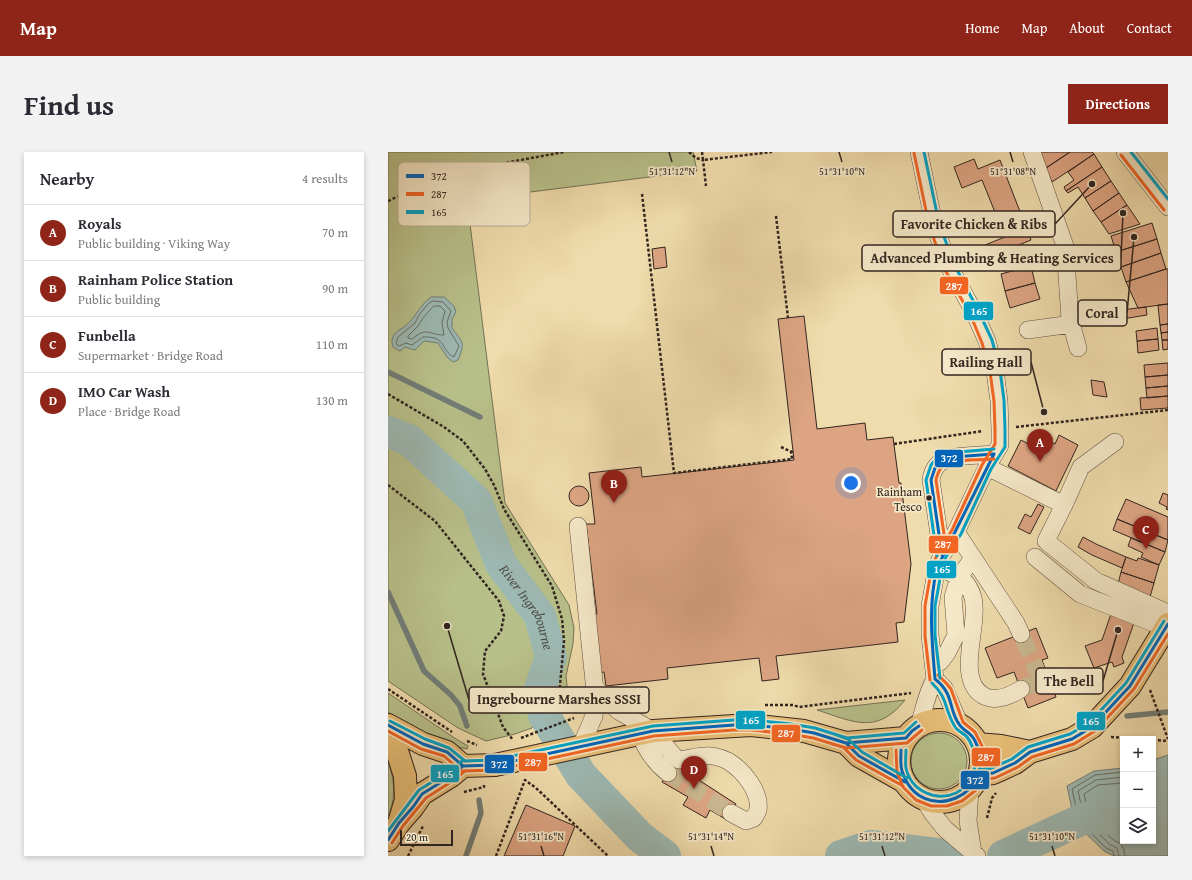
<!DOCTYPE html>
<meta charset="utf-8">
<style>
body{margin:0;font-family:"Gentium Book Plus",serif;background:#f2f2f3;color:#2b2b33}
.controls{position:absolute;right:12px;bottom:12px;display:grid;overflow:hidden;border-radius:0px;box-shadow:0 2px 6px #0003}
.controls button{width:36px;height:36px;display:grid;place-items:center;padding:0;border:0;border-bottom:1px solid #e1e1e2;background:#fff;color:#2b2b33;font:20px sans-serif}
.scale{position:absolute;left:12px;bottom:10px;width:53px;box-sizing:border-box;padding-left:4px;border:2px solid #322520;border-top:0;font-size:11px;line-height:14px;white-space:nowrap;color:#322520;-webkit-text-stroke:3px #f5e8c8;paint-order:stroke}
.you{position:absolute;left:463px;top:331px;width:14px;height:14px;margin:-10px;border:3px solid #fff;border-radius:50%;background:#1a73e8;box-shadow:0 0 0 6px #1a73e833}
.badge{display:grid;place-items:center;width:26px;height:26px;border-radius:50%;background:#8f2418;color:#fff;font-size:13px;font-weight:700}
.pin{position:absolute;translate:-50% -33px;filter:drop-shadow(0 1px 2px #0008)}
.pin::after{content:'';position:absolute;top:21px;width:14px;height:12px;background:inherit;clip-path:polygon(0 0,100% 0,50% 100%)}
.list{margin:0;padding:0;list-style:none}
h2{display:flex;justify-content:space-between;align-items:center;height:52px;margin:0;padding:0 16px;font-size:17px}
h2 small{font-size:13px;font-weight:400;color:#7c7c81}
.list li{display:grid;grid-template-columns:26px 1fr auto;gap:12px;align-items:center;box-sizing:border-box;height:56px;padding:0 16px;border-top:1px solid #e1e1e2}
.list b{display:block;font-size:15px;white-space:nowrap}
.list p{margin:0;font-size:13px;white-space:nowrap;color:#7c7c81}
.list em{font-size:13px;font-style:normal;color:#7c7c81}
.icon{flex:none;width:22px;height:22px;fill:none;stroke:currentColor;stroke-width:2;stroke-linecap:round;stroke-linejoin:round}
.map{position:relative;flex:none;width:780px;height:704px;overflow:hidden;border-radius:0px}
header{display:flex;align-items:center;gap:24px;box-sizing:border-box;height:56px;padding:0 20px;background:#8f2418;color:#fff}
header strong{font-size:19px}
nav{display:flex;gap:22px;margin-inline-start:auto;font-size:14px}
.intro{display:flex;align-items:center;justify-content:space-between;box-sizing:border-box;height:96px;padding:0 24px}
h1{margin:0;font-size:28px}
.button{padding:10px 18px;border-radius:0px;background:#8f2418;color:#fff;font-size:14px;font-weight:700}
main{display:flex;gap:24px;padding:0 24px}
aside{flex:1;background:#fff;border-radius:0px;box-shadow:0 2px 6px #0003}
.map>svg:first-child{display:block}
.green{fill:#b8c08a;stroke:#757255}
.water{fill:#9db9b3;stroke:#727e78}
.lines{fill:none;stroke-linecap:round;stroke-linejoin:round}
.shore{stroke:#686f6a;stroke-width:1}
.stream{stroke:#727e78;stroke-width:5.5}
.river{stroke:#9db9b3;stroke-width:32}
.building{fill:#dca482;stroke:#322520}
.minor-tunnel{stroke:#c9b78f;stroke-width:17;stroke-dasharray:17 8;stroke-linecap:butt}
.minor-casing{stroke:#615243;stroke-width:18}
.major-casing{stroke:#322520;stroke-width:24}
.path{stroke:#322520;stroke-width:2.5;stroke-dasharray:3 2;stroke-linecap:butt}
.minor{stroke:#f5e8c8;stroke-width:17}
.major{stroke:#e8be76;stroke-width:22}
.bus-1-casing{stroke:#f5e8c8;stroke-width:6}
.bus-2-casing{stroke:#f5e8c8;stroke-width:6}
.bus-3-casing{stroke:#f5e8c8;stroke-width:6}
.bus-1{stroke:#0065bd;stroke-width:3}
.bus-2{stroke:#f26522;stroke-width:3}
.bus-3{stroke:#02a2c5;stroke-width:3}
.ticks{fill:none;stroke:#322520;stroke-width:1.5}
.bus-dot{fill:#322520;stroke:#f5e8c8;stroke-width:1.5}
.labels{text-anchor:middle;stroke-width:3.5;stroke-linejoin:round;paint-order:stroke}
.bus-label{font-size:12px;fill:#322520;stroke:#f5e8c8;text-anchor:end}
.water-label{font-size:14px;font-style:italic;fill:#52514c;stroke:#f5e8c8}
.key{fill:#f5e8c8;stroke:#baae96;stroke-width:1}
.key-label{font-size:11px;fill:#322520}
.ticks-label{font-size:10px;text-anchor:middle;fill:#322520;stroke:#f5e8c8;stroke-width:3.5;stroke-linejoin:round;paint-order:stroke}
.leader{fill:none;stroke:#322520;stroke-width:1.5}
.callout-dot{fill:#322520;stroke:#f5e8c8;stroke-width:1.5}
.callout{fill:#f5e8c8;stroke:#322520;stroke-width:1.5}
.callout-label{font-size:14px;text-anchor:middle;font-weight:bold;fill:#322520}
.line-badge{stroke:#f5e8c8;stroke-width:1.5}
.badge-label{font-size:11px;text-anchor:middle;font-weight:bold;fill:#fff}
</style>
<header>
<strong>Map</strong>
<nav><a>Home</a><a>Map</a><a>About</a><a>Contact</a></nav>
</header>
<div class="intro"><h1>Find us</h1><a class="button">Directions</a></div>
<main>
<aside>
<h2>Nearby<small>4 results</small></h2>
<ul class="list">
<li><span class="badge">A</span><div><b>Royals</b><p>Public building · Viking Way</p></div><em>70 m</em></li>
<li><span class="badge">B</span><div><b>Rainham Police Station</b><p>Public building</p></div><em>90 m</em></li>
<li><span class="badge">C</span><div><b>Funbella</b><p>Supermarket · Bridge Road</p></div><em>110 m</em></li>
<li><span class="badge">D</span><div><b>IMO Car Wash</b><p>Place · Bridge Road</p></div><em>130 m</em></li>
</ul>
</aside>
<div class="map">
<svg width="780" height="704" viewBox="0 0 780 704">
<rect width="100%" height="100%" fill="#efdbab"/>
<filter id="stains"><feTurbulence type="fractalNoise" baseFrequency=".005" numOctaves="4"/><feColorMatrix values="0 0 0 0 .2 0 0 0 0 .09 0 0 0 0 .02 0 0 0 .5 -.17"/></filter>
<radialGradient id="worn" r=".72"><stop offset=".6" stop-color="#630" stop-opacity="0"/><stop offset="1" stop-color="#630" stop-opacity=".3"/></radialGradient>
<path class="green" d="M0,0H305L309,19L79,48L117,351L181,453L186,476L185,492L178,524L181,553L180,559L147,568L144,576L127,582L98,589L70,576L0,529Z
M0,541L68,587L80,594L79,597L57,592L32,581L0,560Z
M517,548C489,583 466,570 429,558Z
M523 609a28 28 0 1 1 56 0a28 28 0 1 1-56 0Z
M0,610C7,628 8,647 0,664Z"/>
<path class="water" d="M43,145H56L66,154L68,160L64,167V176C74,190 78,190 70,208L65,210L59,205L50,191L36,189L27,198L17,195L12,199L5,195C4,191 3,187 6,183C8,179 14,177 18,173C28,165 32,153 43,145Z
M780,603V704H726L716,699L687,671L679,634L706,619L735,616V689H765V608Z"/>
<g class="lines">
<path class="shore" d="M45,149L55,150L63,159L59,170L60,176L71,194L66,205C52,199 60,184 35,185L24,193L18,191L11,194L8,192L10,185L27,171L31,163L40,152Z
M46,154H52L57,159L54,171L56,183C40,183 40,174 24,187L20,186V184L30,174L35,166Z
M735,631L710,633L696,642L701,663L724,687L733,692L736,698L737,704
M726,704L725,699L718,696L691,669L684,637L707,623L735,620
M731,704L729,696L721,692L696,666L690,639L708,628L735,625"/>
<path class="stream" d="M0,220L92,265
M0,440L36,519L63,543L72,554L79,574
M739,564L780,560
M78,704L93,661L91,648"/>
<g class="river">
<path id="s1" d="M0,280L21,288L88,349L113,412L152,464L163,505L153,534L156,563L193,623L252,685L277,704"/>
<path d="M453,704L483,694L565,704"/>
<path d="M615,704L697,666L735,667"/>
</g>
</g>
<path class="building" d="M653,0H682L658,16Z
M682,0H704L706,2L664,30L658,16Z
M706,2L714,15L678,39L676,35L686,28L680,20Z
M586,7L590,17L612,8L643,88L621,97L625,106L605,114L597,93L617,85L594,28L574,36L566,15Z
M714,15L723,29L697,46L690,35L680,41L678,39Z
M723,29L731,41L705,59L697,46Z
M731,41L739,53L713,70L705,59Z
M739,53L752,72L721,82L713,70Z
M764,71L769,87L728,100L723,84Z
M769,87L773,101L733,115L728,100Z
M277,95L279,115L266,117L264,97Z
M773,101L778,117L738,130L733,115Z
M643,114L647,131L617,139L613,122Z
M778,117H780V152L750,156L738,130Z
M647,131L652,147L622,156L617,139Z
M780,152V172L772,173L770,153Z
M758,155L759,163L734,167L733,158Z
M416,164L429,277L477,271L479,288L505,285L511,331H513L523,412L516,470L508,471L510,490L388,504L391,527L374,529L371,506L279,516L280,527L218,534L216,520L211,521L205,463L209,462L198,372H207L201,321L253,315L254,325L406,308L390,167Z
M780,172V180L773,181L772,173Z
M769,176L770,187L749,189L748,179Z
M780,180V188H774L773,181Z
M770,187L771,198L750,201L749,189Z
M774,188H780V197L775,198Z
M780,211V223L757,225L756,213Z
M780,223V234L758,236L757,225Z
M703,228L716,230L719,245L705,243Z
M780,234V244L759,246L758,236Z
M780,244V256L753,258L752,246Z
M671,283L690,293L668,339L620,314L633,288L648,296L654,285L667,292Z
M181 344a10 10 0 1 1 20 0a10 10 0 1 1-20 0Z
M775,341L780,343V358L778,357L779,355L771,351Z
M738,347L780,365V388L729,367Z
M650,352L656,355L642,382L630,376L637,362L643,365Z
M729,367L780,388L777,400L725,378Z
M695,385L708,392L738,405L734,416L704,403L690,395Z
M743,386L777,400L771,413L753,405L755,401L740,394Z
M738,405L749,409L750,406L771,413L766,431L733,420Z
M733,420L766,431L762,445L730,432Z
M724,459L747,468L734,505L736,511L726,515L724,510L706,516L697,494L714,488Z
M648,476L660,506L654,508L668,545L640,556L626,520L609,526L597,496Z
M286,612L348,652L339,668L322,658L318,666L295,653L300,645L274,630Z
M138,653L187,674L175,704H116Z"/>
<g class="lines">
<path class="minor-tunnel" d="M633,537L653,528L633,482
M280,621L343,661"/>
<g class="minor-casing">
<path id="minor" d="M531,0L546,72L561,114L587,162L599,189L607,219L611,249L612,277V293L599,315L568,380L554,403L549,415L542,454V483L547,527
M644,0L677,94L682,167L690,196
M737,0L780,55
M640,178L684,172
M599,315L676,353L693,315L727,290
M676,353L658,389L708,429L780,461
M190,374L208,549L206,564L193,594
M568,380L628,471L633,482
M554,403L543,328C546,308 559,305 578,304C587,303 597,303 606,302
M647,405L692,442L778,476
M549,415C560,420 575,424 581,436C584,441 586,449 586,454C589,478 568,529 596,544C608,550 622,544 633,537
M546,513L552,510L559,501L568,483L565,445L571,425L585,406
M547,527L556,536L572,573
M207,535L216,546L232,560L265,579L285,603L291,608C302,607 314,602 325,604C330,605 336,607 340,609C355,618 373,640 370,658C369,661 367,664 366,666L358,669L343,661
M531,574C536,558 538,542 547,527
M252,582C258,598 267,611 280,621
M582,637L580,669L585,701
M535,646L545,662L557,677L589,704"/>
</g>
<g class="major-casing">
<path id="major" d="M511 609a41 41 0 1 1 82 0a41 41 0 1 1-82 0Z
M0,573L35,592L59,600L75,614
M0,589L10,602L17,624L18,648L11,671L0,688
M458,591L471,604L517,630
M589,592L613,594L642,600
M591,623L605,621L614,617L627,611L642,600L684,587L704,575L742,534L780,472
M11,671L25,655L34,642L63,624L75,614L107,613L265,579L363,573L416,579L458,591L518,586"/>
</g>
<path class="path" d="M301,0L308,6L315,8L318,34
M314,0L315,8L384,0
M254,42L286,321L404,307L403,299
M0,49L29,36L78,18L176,0
M388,64L400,166
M0,242L56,275L75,289L97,317L106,333L116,357L164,434L174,467L176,489L171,544L189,561
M628,275L780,258
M506,292L595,279
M393,295L406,301
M0,333L47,369L111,449L116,464L113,479L97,499L95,522L115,575L125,588
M0,537L64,580
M762,538L780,587
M377,553H405L411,555L523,541
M723,585L758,587
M133,586L186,566
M765,588L780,589
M79,589L89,593
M76,640L96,635V633
M599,666L604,646L608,641
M20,704L35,674
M108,704L137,628L148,636L220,704"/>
<use href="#minor" class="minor"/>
<use href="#major" class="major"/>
<g class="bus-1-casing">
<path id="bus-1" d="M554,403L543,328L547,316L554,309L565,305L606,302
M547,527C544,489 540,453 549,416L606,302
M0,573L35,592L59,600L75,614L107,613
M445,587L458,591L471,604L517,630
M513,598C513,605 512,613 514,619C533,678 614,642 587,589C583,580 575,579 571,572C564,563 564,551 559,541C556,535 552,531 547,527
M591,623L605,621L627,611L642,600L684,587L704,575L742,534L780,472
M0,688L11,671L25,655L34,642L63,624L75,614L107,613L265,579L346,573H363L403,577L426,581L458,591L518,586L524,579L531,574"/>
</g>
<g class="bus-2-casing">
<path id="bus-2" d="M526,1L541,73L556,116L583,164L594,191L602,220L606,249L607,277V292L594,313L564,378L550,401L544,414L537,454V484L542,528
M733,3L776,58
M559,402L548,328C549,324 550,320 553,316C563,306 593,308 606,307
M0,579L33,597L56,604L73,619L107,618
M444,592L455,595L468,608L515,634
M508,598L509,620L515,635L528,648L543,654H559L574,649L588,638L597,617L598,606L596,598L587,580L575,570L563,537L559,532L550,523
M592,628L607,626L630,615L644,605L686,592L707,579L746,537L780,482
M4,691L15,674L38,646L66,628L77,619L108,618L266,584L346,578H363L402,582L425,586L458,596L519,591L534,578"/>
</g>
<g class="bus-3-casing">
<path id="bus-3" d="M536,0L551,71L566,112L591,160L604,188L612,218L616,248L617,277V295L603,317L573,382L558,405L554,416L547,454V483L552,526
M743,0L780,47
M549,404L538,328L543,313L547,308L558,302L571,300L606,297
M2,569L37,587L61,596L77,609L107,608
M446,582L460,587L474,600L519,626
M518,598C518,604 517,611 518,616C523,639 548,650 568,641C576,637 580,630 584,623C588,615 589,607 586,599C584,594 582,587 577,583C573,580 568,578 566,573C556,556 560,546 544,531
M590,618L604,616L624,607L640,595L682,582L701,571L738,531L776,469
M0,679L31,638L60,620L74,609L106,608L265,574L346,568H363L403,572L427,576L459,586L516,581L528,570"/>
</g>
<use href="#bus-1" class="bus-1"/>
<use href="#bus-2" class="bus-2"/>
<use href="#bus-3" class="bus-3"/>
</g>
<path class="ticks" d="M281,0L284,10M451,0L454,10M622,0L625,10M153,694L156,704M323,694L326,704M494,694L497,704M664,694L667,704"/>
<circle class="bus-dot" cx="541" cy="346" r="3.5"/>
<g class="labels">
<g class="bus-label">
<text x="534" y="344">Rainham<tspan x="534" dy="15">Tesco</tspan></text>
</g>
<g class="water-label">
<text dy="5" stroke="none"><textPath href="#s1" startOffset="232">River Ingrebourne</textPath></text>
</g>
</g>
<rect x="10" y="10" width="132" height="64" rx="6" class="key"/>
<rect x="18" y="22" width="18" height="4" fill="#0065bd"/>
<rect x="18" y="40" width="18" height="4" fill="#f26522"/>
<rect x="18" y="58" width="18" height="4" fill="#02a2c5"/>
<g class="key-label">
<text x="43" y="28">372</text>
<text x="43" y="46">287</text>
<text x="43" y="64">165</text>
</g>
<g class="ticks-label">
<text x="284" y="23">51°31'12"N</text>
<text x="454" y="23">51°31'10"N</text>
<text x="625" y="23">51°31'08"N</text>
<text x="153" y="688">51°31'16"N</text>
<text x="323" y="688">51°31'14"N</text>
<text x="494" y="688">51°31'12"N</text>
<text x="664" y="688">51°31'10"N</text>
</g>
<path class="leader" d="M704 32L667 72M735 61L733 106M746 85L739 161M656 260L643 210M730 478L715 529M59 474L81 548"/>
<g class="callout-dot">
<circle cx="704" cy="32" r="4"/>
<circle cx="735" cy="61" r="4"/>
<circle cx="746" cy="85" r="4"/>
<circle cx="656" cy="260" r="4"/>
<circle cx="730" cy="478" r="4"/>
<circle cx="59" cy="474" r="4"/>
</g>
<g class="callout">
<rect x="505" y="59" width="162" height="26" rx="4"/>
<rect x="474" y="93" width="259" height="26" rx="4"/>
<rect x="690" y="148" width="49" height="26" rx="4"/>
<rect x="554" y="197" width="89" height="26" rx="4"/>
<rect x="648" y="516" width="67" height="26" rx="4"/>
<rect x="81" y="535" width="180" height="26" rx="4"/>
</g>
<g class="callout-label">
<text x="586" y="77">Favorite Chicken &amp; Ribs</text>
<text x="604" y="111">Advanced Plumbing &amp; Heating Services</text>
<text x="714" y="166">Coral</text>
<text x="598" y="215">Railing Hall</text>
<text x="681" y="534">The Bell</text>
<text x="171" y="552">Ingrebourne Marshes SSSI</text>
</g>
<g class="line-badge">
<rect x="551" y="124" width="30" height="19" rx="4" fill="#f26522"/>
<rect x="575" y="149" width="31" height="20" rx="4" fill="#02a2c5"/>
<rect x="546" y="297" width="30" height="19" rx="4" fill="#0065bd"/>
<rect x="540" y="383" width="31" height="19" rx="4" fill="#f26522"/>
<rect x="538" y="408" width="31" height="19" rx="4" fill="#02a2c5"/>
<rect x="347" y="558" width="31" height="20" rx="4" fill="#02a2c5"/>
<rect x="688" y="559" width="30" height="20" rx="4" fill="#02a2c5"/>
<rect x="383" y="572" width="30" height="19" rx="4" fill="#f26522"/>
<rect x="583" y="595" width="30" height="20" rx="4" fill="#f26522"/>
<rect x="130" y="600" width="30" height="20" rx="4" fill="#f26522"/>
<rect x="96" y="602" width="31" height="20" rx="4" fill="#0065bd"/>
<rect x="42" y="612" width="30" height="19" rx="4" fill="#02a2c5"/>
<rect x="572" y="618" width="30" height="20" rx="4" fill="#0065bd"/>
</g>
<g class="badge-label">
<text x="566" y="138">287</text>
<text x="591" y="163">165</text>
<text x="561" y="310">372</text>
<text x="555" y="396">287</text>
<text x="554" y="421">165</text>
<text x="363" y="572">165</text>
<text x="703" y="573">165</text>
<text x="398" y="585">287</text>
<text x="598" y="609">287</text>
<text x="145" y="614">287</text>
<text x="111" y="616">372</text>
<text x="57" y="626">165</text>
<text x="587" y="632">372</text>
</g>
<rect width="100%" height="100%" filter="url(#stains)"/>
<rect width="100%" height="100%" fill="url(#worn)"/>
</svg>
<div class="controls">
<button>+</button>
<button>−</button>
<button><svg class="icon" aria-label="layers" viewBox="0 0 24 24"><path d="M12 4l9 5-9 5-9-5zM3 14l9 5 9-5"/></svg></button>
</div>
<div class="scale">20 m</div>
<div class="you"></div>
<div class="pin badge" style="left:652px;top:310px">A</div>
<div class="pin badge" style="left:226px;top:351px">B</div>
<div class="pin badge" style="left:758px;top:397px">C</div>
<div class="pin badge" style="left:306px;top:637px">D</div>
</div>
</main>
